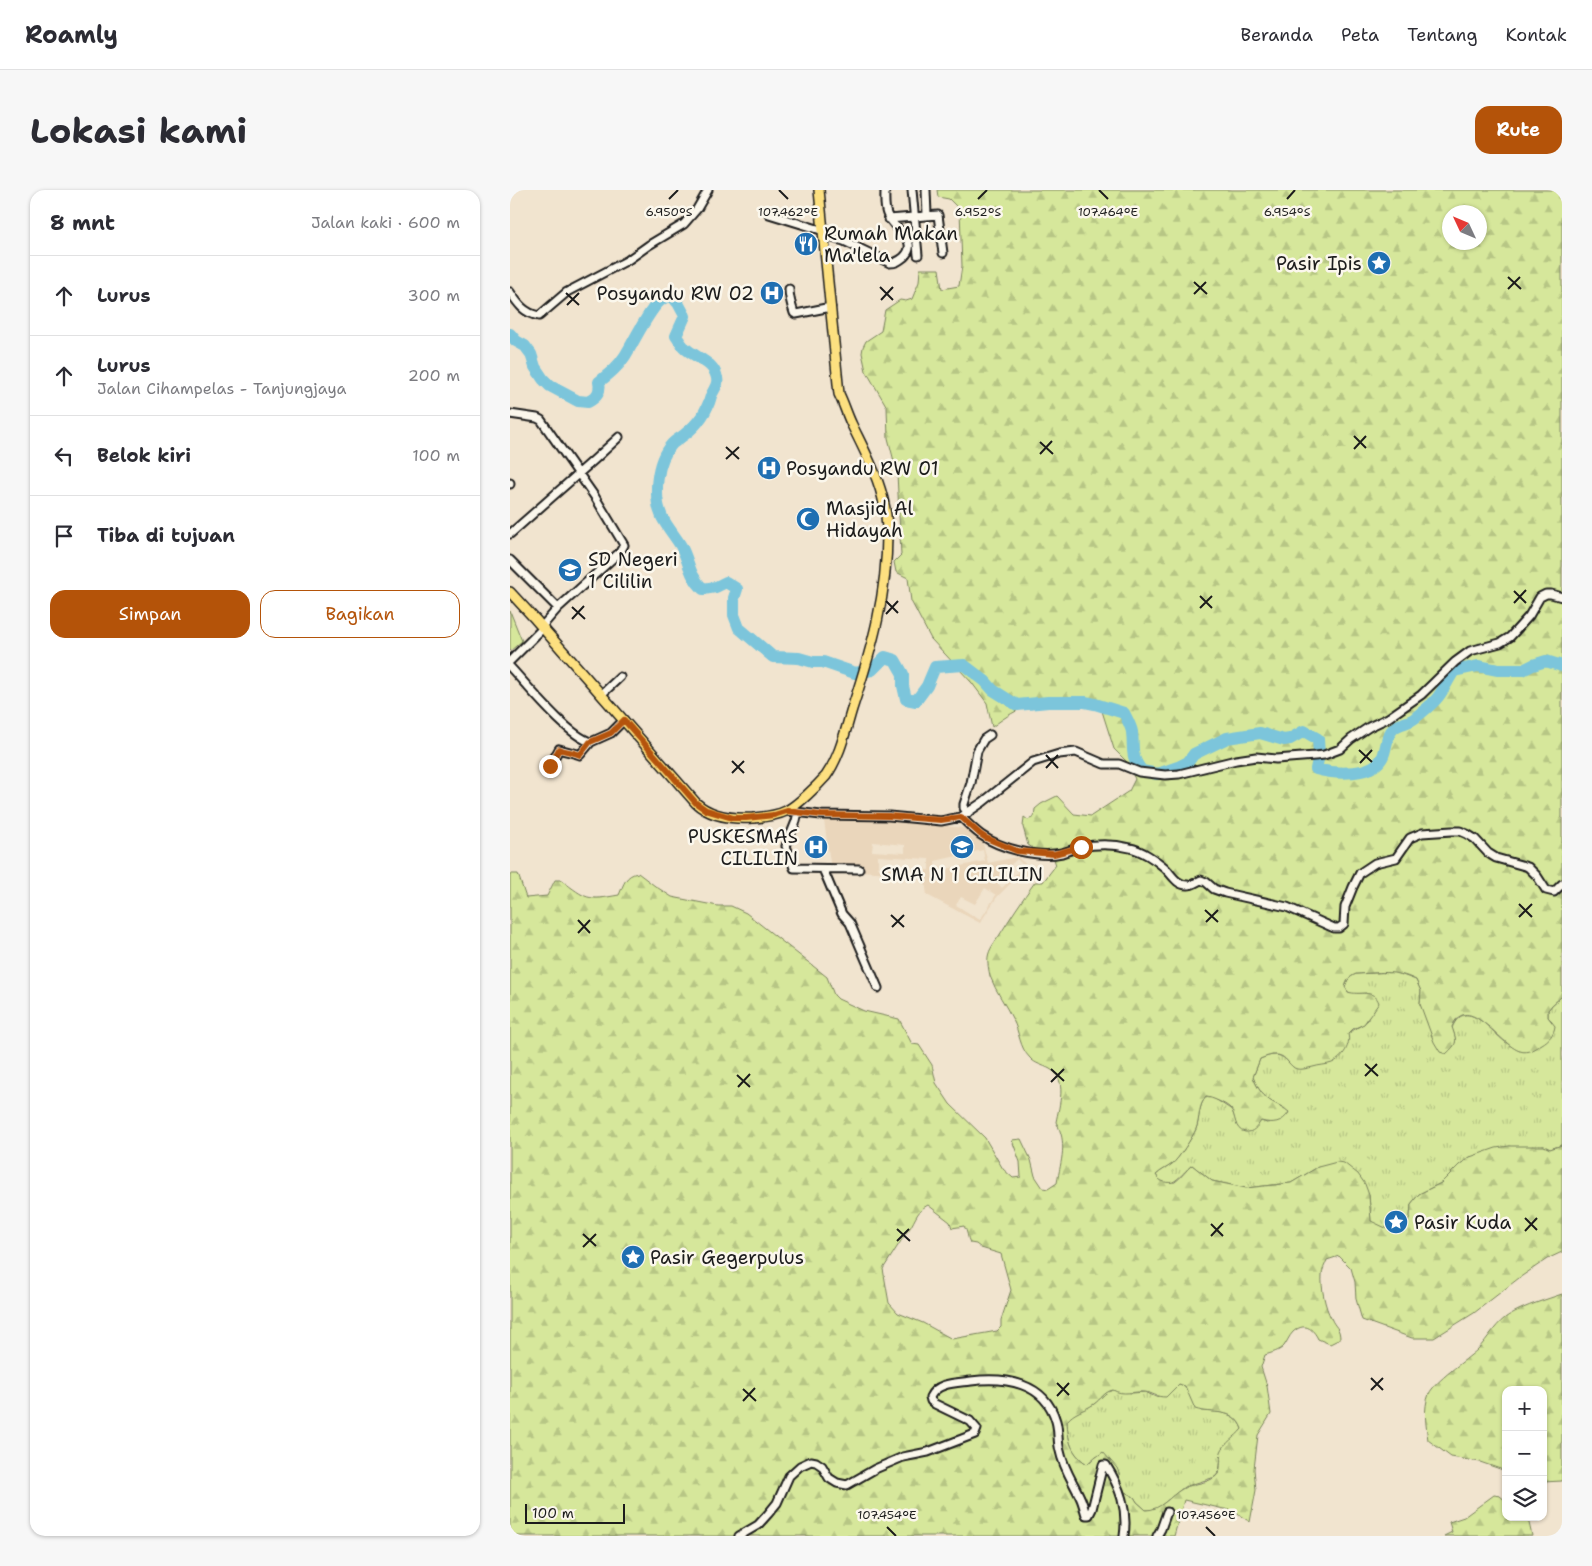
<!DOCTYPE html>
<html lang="id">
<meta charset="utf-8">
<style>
body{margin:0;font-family:"Shantell Sans",sans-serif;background:#f7f7f7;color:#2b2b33}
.controls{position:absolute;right:15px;bottom:15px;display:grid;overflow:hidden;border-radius:10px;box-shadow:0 1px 4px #0004}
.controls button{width:45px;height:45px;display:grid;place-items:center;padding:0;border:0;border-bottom:1px solid #e1e1e2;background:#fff;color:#2b2b33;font:25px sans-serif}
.compass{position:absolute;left:932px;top:15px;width:45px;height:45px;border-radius:50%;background:#fff;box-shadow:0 1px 4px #0004;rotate:314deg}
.scale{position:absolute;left:15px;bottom:12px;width:100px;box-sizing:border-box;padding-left:5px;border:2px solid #1c1c1c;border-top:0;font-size:14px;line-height:18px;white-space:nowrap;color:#1c1c1c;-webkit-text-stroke:4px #fbf7ec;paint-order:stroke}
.stop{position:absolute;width:15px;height:15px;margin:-11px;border:4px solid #b45309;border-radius:50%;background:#fff}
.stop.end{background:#b45309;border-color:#fff;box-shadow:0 1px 5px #0008}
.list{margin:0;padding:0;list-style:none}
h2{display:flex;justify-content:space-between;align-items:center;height:65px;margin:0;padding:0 20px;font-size:21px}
h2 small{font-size:16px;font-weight:400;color:#7c7c81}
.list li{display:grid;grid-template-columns:32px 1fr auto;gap:15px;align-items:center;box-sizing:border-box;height:80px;padding:0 20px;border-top:1px solid #e1e1e2}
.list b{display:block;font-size:19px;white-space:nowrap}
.list p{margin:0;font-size:16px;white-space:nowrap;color:#7c7c81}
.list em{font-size:16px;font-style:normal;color:#7c7c81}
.actions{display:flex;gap:10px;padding:15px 20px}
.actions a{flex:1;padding:11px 0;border:1px solid #b45309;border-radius:15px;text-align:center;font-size:18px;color:#b45309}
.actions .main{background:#b45309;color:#fff}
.icon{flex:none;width:28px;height:28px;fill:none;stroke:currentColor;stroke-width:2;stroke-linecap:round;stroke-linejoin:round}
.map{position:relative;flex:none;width:1052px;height:1346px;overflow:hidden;border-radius:15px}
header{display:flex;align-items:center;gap:30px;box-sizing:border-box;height:70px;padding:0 25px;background:#fff;border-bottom:1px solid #e1e1e2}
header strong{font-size:24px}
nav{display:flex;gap:28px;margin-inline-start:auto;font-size:18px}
.intro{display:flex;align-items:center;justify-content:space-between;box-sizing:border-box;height:120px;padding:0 30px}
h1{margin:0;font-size:35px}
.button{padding:12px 22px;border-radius:15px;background:#b45309;color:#fff;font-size:18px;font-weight:700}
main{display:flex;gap:30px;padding:0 30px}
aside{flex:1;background:#fff;border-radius:15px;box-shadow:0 1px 4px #0004}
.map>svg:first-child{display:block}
.built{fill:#ead6bb;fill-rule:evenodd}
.grass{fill:url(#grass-tufts);stroke:#79825c}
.forest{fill:url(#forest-firs);stroke:#79825c;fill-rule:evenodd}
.park{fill:#d6e79b;stroke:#79825c}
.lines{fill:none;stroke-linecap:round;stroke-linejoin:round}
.river{stroke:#7bc5db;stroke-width:12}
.minor-casing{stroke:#1c1c1c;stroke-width:11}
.major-casing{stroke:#1c1c1c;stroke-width:12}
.minor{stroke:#fbf7ec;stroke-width:7}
.major{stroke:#fde080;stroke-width:9}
.route{stroke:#b45309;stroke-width:6}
.ticks{fill:none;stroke:#1c1c1c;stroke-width:2}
.labels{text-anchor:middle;stroke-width:5;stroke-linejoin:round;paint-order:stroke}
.poi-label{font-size:19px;fill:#1c1c1c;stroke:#fbf7ec;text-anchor:start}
.ticks-label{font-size:12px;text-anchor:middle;fill:#1c1c1c;stroke:#fbf7ec;stroke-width:5;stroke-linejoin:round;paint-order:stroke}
</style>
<header>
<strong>Roamly</strong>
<nav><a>Beranda</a><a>Peta</a><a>Tentang</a><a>Kontak</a></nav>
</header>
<div class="intro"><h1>Lokasi kami</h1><a class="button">Rute</a></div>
<main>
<aside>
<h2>8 mnt<small>Jalan kaki · 600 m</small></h2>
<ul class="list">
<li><svg class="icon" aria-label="ahead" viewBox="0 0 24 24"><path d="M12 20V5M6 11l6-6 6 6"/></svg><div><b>Lurus</b></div><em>300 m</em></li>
<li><svg class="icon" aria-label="ahead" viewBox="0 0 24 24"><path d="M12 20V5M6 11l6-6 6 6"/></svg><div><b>Lurus</b><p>Jalan Cihampelas - Tanjungjaya</p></div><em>200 m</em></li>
<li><svg class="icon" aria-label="left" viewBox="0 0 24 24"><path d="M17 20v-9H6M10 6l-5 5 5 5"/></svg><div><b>Belok kiri</b></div><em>100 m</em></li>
<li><svg class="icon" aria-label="arrive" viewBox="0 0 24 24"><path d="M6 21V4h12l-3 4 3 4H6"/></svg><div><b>Tiba di tujuan</b></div></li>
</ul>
<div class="actions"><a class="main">Simpan</a><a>Bagikan</a></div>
</aside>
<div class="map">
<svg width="1052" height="1346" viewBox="0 0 1052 1346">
<defs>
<pattern id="grass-tufts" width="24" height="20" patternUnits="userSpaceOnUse" patternTransform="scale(1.25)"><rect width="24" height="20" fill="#d6e79b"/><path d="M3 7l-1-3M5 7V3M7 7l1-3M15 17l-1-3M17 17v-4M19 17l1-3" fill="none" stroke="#b7c685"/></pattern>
<pattern id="forest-firs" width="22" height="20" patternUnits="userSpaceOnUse" patternTransform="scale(1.25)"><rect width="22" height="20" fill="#d6e79b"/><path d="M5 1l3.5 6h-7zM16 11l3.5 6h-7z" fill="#b7c685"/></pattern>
</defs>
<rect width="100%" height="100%" fill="#f1e4cf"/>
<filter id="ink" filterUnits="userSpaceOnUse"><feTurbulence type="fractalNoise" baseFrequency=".02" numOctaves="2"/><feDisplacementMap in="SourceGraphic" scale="10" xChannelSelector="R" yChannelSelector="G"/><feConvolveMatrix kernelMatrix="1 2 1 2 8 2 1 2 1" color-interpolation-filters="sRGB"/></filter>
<g filter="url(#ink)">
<path class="built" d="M342,628L415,633L452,638L471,646L478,673L507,667L518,676L487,707L470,733L417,705L414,685L416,684L364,682L321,679L314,631ZM363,652L395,655V663L362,661ZM473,660L475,671L426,681L425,671ZM368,666L419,669V680L368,678ZM507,669L514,676L492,698L485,690ZM475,698L486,705L470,730L446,715L451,707L465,714Z"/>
<path class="grass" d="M884,782L906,790L911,801L910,814L936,863C947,853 947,852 942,838C955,807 979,839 994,851C999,855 1004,858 1010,861L1042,831L1038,827V820L1042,815L1052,806V955L1040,959L1034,956L960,967L949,975L931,993L909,1004L901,1014L900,1027L894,1038L888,1040L882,1041L861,1032L859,1005L808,977L781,993L736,998L702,991L682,975C672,983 658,1006 646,985C651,980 657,978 662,974C668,970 683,946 686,939C690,929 688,915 696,907H702L722,920L728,937L751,931L757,933L779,923C774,917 770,916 764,913C754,908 747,898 743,887L750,869C767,862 772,864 784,878L838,844C845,838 852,836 858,830L856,803L843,804L838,802L835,797C837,790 839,787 846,784Z
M669,1194L675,1196L691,1221C707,1222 726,1221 732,1239L711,1269L709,1282L705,1287L674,1297L649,1317L642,1320H636L627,1312L624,1307L613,1301L610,1296L609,1283L586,1266L577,1274C560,1263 558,1249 557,1231L561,1225L584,1214L597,1202L603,1200L622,1203L635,1202L646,1207L664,1199Z"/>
<path class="forest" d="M427,0H1052V806L1042,815L1038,820V827L1045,836C1044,844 1039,850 1032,854C1025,858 1018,864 1010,861C991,856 957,800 942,837C947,852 948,853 936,864L930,862L924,852L910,814L911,801L906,790C884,779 869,783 846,784C839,787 837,790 835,797L838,802C849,806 864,798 869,813L854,834L843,839L838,844C841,855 833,868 822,873C817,875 809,875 803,877C798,878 792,880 787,879C783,878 781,875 778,872C770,861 760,865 750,869L743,887C747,898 754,908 764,913C770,916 774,918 779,922C773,933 762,934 751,931C747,937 743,943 735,942C724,940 726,926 721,919C717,914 701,907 696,907C688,915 690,929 686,939C683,946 668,970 662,974C657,978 651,980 646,985C650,993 658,993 665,992C672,987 676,980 682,975L702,991L736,998L781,993L808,977L827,972L834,973L848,984L855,994L859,1005L861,1031L882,1041L888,1040L894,1038L900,1027L901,1014L909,1004L931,993L949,975L960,967L986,958L999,956H1034L1040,959L1052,955V1062L1037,1069L1009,1088L964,1123L924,1148H902L852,1130L846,1109L845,1092L841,1078L829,1066L817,1070C815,1075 812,1080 812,1085C811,1098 815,1117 821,1128C825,1138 830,1137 830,1149L820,1154L808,1149C803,1138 794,1132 783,1142C779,1146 777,1152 774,1156C770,1161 761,1163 755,1165L751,1177L757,1196L761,1224L748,1245L744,1279L746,1300L740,1332L723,1321L674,1310L664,1346H0V684H8L16,708L37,706L45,690H51C77,709 76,711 109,705C114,694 115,685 128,683L145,696L162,707L208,716H221L236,723L317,787L324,805L328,809L354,821L389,829L402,854L409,855L422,875L426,893L440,914L475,948L493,979L503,988L511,987L510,972L502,950L511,949L521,970L525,986L533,998L538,999L547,993C551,970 558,953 546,932C549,916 558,889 540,879C533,875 525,874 520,868C509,857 510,843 503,830C496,815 486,802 480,786C479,781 477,772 478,767C479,759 485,752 489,746C500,728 512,710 525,692H533L546,675L541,661H528L518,655L513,637L514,627L518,630L524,627L525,619L531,614L547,606L564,624L581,626L619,601L625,589L616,571L604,559L592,521C586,519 579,516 573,516C569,517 565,518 561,517C524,512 512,514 482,537L477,513L462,493L421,449L401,411L398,388L386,382L384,372L391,365L387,283L378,248L377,217L356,181L352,163L353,157L356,151L371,141L375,120L390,110L396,111L402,109L409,92L410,79H429L432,99L449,96L452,76L450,20L439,9L428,7ZM939,22H969V52H939ZM418,1015L440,1032L442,1038L454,1036C458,1042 457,1047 460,1053L466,1054L471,1058L491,1064L501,1100L491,1130V1137L487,1141L442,1149L413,1133L388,1123L379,1113L373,1079L396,1043C405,1034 405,1021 418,1015ZM669,1194L675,1196L685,1219C703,1225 724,1217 732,1239C726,1247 714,1253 711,1262C709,1270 713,1282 705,1287C696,1294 682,1293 672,1299C660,1306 651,1320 636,1320L627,1312L624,1307L613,1301L610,1296L609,1283L607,1278L593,1262L577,1274C560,1263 558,1249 557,1231C564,1222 574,1221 584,1214C591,1209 594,1202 603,1200C613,1206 624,1201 635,1202C643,1203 645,1207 656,1207Z
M1052,1104V1291L1033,1292V1200H996V1281L970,1272L941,1267L918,1250C916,1235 913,1219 919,1204C924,1192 956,1170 967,1160C979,1148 986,1132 1001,1124C1017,1115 1035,1110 1052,1104Z
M984,1305L990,1306L996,1311V1327H1014L1019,1333L1022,1346H934L942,1342L939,1332L954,1327Z"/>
<path class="park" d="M0,421L12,451L0,461Z"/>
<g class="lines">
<path class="river" d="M0,144L6,151L15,156L21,164L25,177L33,189L40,196L68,211L78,212C87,207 91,202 89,192C99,184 108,177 115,166C123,154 141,114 154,108C156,106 159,107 162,106L168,113L175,126L166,146C169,150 171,155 175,158C186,168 204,172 207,188C209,195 203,200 201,206C197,222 187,235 174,245C170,248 165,251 162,254C146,271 143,307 152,327C157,337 165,346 171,356C180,373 178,384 193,399L206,397L216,392L227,399L224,408V425L229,438L263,467L289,468L303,472H313L345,483L362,480L375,467L385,470L393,484V496L396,509L406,511L417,496L425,477L454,475L475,491L483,500L507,515L538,512H575L585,514L614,523C617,529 621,536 622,542C624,560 620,566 632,581L648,584L668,577L678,572L684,564L717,548L750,543L774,550L780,549L794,541L808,549L809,565L806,579C824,584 864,587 873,566C877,557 876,545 884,538C890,533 899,533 905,528C912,522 922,515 928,507C934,499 938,490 944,481L968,476L988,480H1013L1023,475L1036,471L1052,476"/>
<g class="minor-casing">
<path id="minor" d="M402,0L408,65
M416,0L417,25
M259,24L314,41
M379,29L428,25L433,63
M315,46L334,51L380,73C386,73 389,71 394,67C411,50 382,39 377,24C374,17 375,8 375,0
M279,99C279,108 281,114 284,123L286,124L321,117
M0,102C8,114 14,123 29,126L57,102L118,70L139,55L174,34L187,19L198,0
M0,224L27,228L31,230L85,307L114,355L110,362L48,418
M0,293V294
M0,344L84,270L109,247
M0,370L48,418L34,434L33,438L0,471
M0,477C17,495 58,546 81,552
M92,504L110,487
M40,576L49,559C57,562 63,562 70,565L81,552L101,543L114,530
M277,621L311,625L379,626L431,631L451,627C457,633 464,640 471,645C491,659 528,668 552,663C558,661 564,659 571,657C587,654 604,654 620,658C631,660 646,670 654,677C661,683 666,695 677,695C682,696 686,692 691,690L696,692L704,699L715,703L777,717L824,738H829L834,734L835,717L843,697L850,683L865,673L886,668L900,648L912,643L942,641H950L957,644L965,649L978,663L986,668L1018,677L1027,686L1036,700L1044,702L1052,694
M288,622L286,631L276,656L284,678L349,679
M458,623L454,618V614L461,593L467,561L474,549L480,545
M451,627L473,612L523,572L549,564L566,562L594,574H609L629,582L655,585L669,584L726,570L746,567L766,569L805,566L814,565L830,559L841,549L859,537L878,528L911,505L945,472L960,461L990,453L1000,447L1019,426L1030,407L1036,404H1041L1052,407
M313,679L332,724L340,733L368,798
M229,1346L248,1335L258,1324L267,1313L279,1286L290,1276L301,1271L306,1272L312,1276L319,1288L327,1293L337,1295L365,1279L393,1267L418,1262L465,1244L467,1239L460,1231L425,1214L421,1211L420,1207C427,1192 447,1193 461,1191C495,1187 535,1192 546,1231C549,1241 547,1251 550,1261C553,1277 563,1292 570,1307C573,1313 574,1319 576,1325H579L582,1319L593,1275H596C610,1297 618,1319 614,1346
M647,1346L651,1339L657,1322"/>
</g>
<g class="major-casing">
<path id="major" d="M0,402L25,429L186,613C201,627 224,629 243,628C254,627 266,626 276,621C287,616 308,595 316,586C330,566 335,542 342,519C362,458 378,403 377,338C376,300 358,268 342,235C337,225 334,214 329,204L309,0"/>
</g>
<use href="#minor" class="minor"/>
<use href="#major" class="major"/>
</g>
</g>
<g class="lines" filter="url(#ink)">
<path class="route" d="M40,576L49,559C57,562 63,562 70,565L80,552L101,543L114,530L186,613L196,620L223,628H236L264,625L277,621L311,625L379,626L431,630L451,627L470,644L476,648L507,661L544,664L571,657"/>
</g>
<path class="ticks" d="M269,0L278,9M589,0L598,9M159,9L168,0M468,9L477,0M777,9L785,0M998,87L1011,99M684,92L697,104M370,97L383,110M998,99L1010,87M56,103L69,115M684,104L696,92M371,110L383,97M57,115L69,103M844,246L856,258M530,252L543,264M216,257L229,269M844,259L856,246M530,264L542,251M216,269L229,257M1004,401L1016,413M690,406L702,418M376,411L388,423M1004,413L1016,400M62,417L75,429M690,418L702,406M376,424L388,411M62,429L74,416M849,560L862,572M536,565L548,578M222,571L234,583M850,573L862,560M536,578L548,565M222,583L234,571M1009,714L1022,727M695,720L708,732M381,725L394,737M1009,727L1022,714M68,730L80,743M696,732L708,720M382,737L394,725M68,743L80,730M855,874L868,886M541,879L554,891M227,885L240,897M855,886L867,874M541,892L554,879M228,897L240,884M1015,1028L1027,1040M701,1034L713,1046M387,1039L400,1051M1015,1041L1027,1028M73,1044L86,1056M701,1046L713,1033M387,1051L399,1039M73,1057L86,1044M861,1188L873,1200M547,1193L559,1205M233,1199L246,1211M861,1200L873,1188M547,1206L559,1193M233,1211L245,1198M377,1337L386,1346M696,1337L705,1346"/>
<defs>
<g id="restaurant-disc" transform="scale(1.25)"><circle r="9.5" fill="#1f6fb2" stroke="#fbf7ec"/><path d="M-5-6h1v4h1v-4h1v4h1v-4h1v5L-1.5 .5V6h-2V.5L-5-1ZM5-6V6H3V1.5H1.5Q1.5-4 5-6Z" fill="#fff"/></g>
<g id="sight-disc" transform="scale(1.25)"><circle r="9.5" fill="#1f6fb2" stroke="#fbf7ec"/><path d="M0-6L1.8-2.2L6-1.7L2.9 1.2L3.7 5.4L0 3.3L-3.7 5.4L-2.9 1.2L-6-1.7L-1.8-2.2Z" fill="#fff"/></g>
<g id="hospital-disc" transform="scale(1.25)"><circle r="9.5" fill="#1f6fb2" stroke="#fbf7ec"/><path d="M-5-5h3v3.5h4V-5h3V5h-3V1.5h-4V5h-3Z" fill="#fff"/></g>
<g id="mosque-disc" transform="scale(1.25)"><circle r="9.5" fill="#1f6fb2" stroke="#fbf7ec"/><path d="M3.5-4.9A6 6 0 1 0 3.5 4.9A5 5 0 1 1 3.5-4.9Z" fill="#fff"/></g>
<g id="school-disc" transform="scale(1.25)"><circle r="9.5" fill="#1f6fb2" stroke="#fbf7ec"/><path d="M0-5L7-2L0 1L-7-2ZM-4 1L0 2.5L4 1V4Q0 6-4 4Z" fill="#fff"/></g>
</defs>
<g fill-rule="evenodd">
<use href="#restaurant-disc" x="296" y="54"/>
<use href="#sight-disc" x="869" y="73"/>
<use href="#hospital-disc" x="262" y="103"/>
<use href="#hospital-disc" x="259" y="278"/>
<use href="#mosque-disc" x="298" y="329"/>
<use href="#school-disc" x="60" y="380"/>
<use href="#hospital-disc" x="306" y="657"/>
<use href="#school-disc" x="452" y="657"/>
<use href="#sight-disc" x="886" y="1032"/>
<use href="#sight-disc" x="123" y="1067"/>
</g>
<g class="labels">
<g class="poi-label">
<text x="314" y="50">Rumah Makan<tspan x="314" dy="22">Ma'lela</tspan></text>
<text x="852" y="80" text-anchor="end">Pasir Ipis</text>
<text x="244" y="110" text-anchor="end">Posyandu RW 02</text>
<text x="276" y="285">Posyandu RW 01</text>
<text x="316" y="325">Masjid Al<tspan x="316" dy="22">Hidayah</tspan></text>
<text x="78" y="376">SD Negeri<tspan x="78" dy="22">1 Cililin</tspan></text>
<text x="288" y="653" text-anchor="end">PUSKESMAS<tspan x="288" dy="22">CILILIN</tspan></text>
<text x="452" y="691" text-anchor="middle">SMA N 1 CILILIN</text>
<text x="904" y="1039">Pasir Kuda</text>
<text x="140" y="1074">Pasir Gegerpulus</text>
</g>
</g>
<g class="ticks-label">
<text x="278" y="26">107.462°E</text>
<text x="598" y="26">107.464°E</text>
<text x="159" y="26">6.950°S</text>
<text x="468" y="26">6.952°S</text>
<text x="777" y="26">6.954°S</text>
<text x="377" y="1329">107.454°E</text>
<text x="696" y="1329">107.456°E</text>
</g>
</svg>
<div class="controls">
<button>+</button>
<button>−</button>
<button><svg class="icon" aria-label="layers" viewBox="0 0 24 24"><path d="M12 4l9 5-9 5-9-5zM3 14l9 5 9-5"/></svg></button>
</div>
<svg class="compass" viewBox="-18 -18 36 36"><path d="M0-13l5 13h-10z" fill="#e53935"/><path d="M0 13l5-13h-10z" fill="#7c7c81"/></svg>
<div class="scale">100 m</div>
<div class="stop" style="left:571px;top:657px"></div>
<div class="stop end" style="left:40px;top:576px"></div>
</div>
</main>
